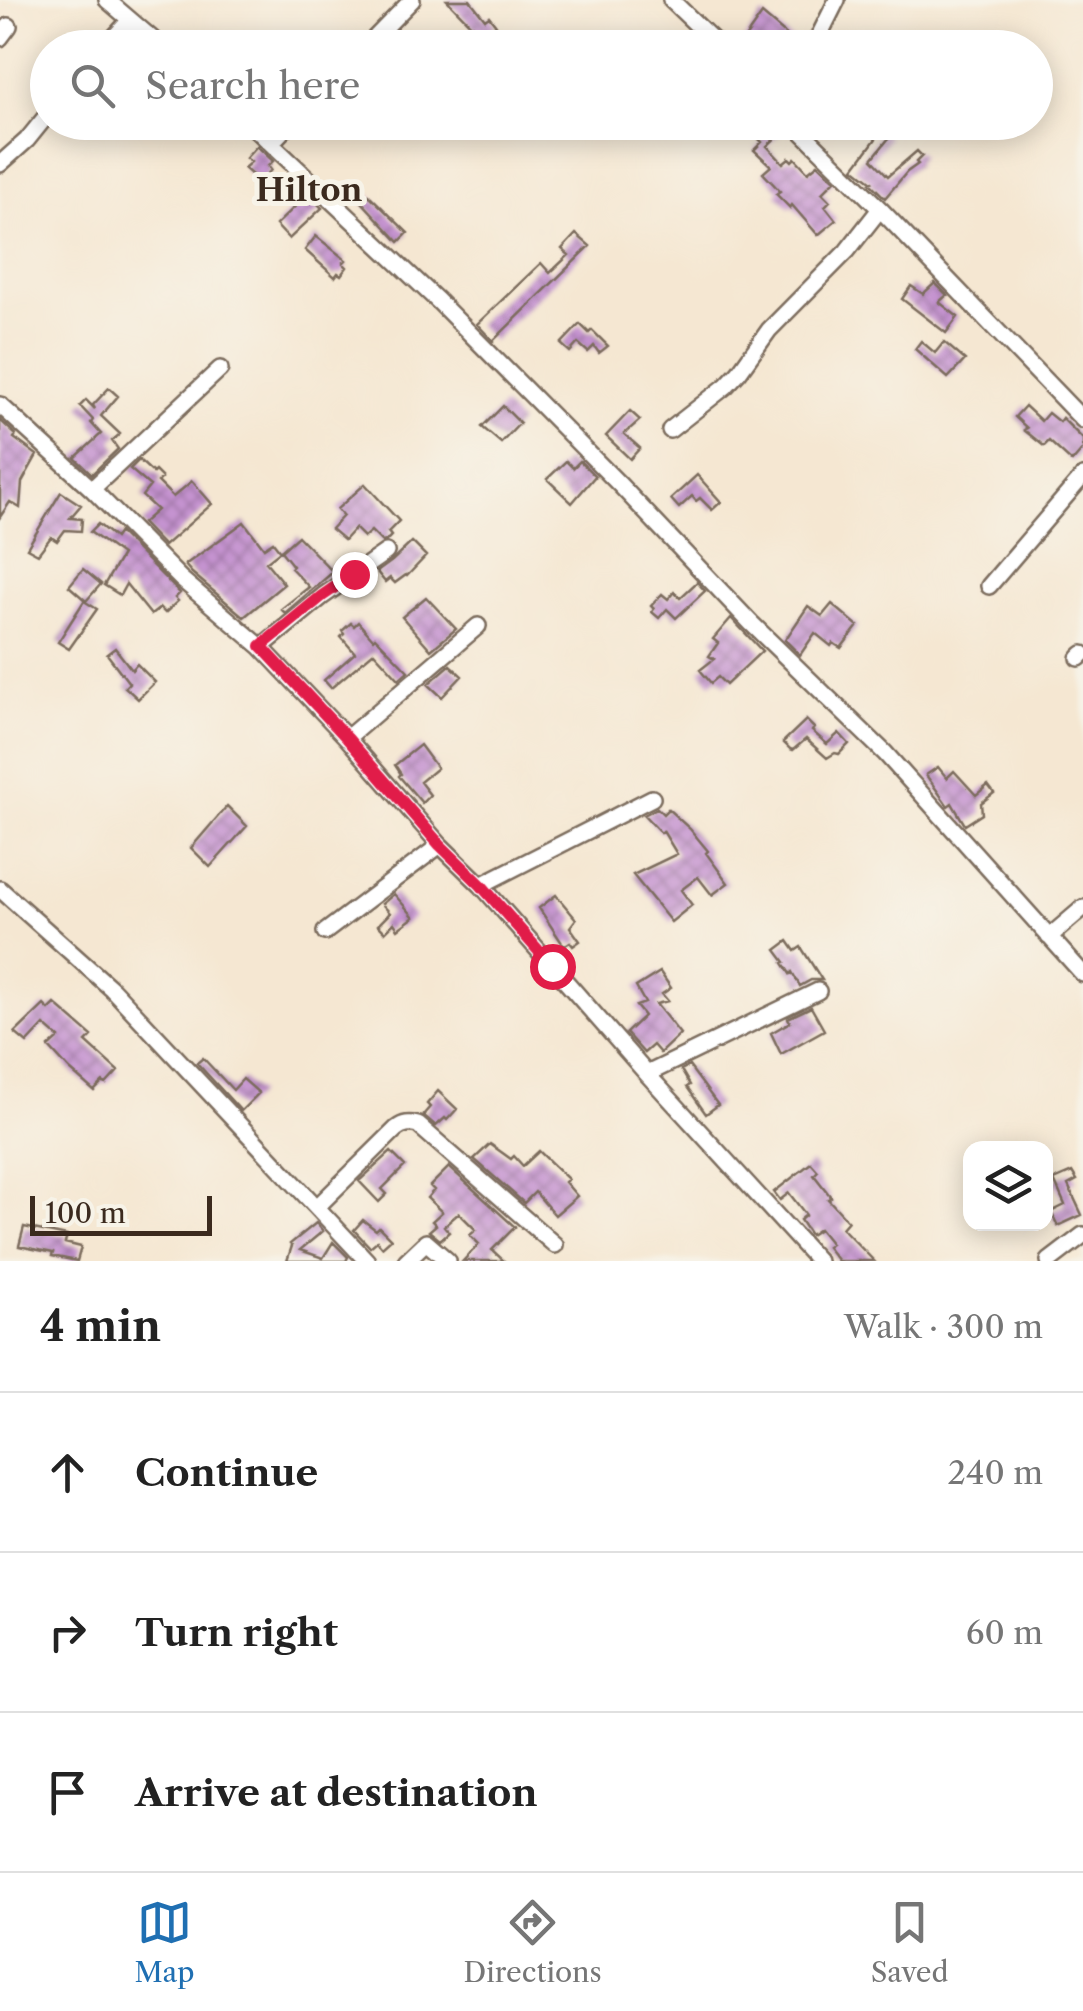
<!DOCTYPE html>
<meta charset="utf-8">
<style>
body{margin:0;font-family:"Libre Caslon Text",serif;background:#f2f2f2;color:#222}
.controls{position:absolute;right:30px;bottom:30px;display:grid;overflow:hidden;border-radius:20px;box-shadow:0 5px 25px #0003}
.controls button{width:90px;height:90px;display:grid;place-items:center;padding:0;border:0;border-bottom:2px solid #e0e0e0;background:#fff;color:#222;font:50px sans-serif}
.scale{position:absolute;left:30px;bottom:25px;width:182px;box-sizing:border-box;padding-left:10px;border:5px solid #3b2a1e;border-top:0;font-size:28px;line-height:35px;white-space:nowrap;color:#3b2a1e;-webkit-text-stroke:8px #f7f3e8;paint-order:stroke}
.stop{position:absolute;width:30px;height:30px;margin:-22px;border:8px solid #e11d48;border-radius:50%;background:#fff}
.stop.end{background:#e11d48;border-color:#fff;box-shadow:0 2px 10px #0008}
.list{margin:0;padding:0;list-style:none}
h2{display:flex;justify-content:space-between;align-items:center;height:130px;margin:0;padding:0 40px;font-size:42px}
h2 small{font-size:32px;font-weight:400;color:#767676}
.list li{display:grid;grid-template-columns:65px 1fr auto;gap:30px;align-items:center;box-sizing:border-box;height:160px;padding:0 40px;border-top:2px solid #e0e0e0}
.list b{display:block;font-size:38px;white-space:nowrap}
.list em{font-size:32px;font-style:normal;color:#767676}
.icon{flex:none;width:55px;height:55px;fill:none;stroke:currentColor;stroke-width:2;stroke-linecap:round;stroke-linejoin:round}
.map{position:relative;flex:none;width:1083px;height:1261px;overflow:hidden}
.search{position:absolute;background:#fff;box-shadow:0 5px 25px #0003;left:30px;right:30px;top:30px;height:110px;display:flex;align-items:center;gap:25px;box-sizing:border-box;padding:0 35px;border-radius:55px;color:#767676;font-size:38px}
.sheet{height:610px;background:#fff}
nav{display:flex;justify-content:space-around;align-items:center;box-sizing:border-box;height:140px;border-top:2px solid #e0e0e0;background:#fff;font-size:28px;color:#767676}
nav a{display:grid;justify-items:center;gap:5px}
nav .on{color:#1f6fb2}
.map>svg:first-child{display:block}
.building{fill:url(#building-cross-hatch)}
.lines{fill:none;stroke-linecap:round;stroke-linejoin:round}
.minor-casing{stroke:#7c6c5d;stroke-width:20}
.minor{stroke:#fff;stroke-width:15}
.route{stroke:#e11d48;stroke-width:12}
.labels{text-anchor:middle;stroke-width:10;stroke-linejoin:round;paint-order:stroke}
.quarter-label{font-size:32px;font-weight:bold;fill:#3b2a1e;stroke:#f7f3e8}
</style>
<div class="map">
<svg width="1083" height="1261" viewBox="0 0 1083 1261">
<defs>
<pattern id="building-cross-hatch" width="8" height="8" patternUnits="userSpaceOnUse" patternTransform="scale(2.5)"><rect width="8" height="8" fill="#c593d0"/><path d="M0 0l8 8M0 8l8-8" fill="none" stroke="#a178a8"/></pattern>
</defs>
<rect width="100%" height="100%" fill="#f7f3e8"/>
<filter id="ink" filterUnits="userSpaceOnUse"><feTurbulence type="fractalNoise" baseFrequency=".01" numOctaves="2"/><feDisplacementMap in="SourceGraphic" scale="20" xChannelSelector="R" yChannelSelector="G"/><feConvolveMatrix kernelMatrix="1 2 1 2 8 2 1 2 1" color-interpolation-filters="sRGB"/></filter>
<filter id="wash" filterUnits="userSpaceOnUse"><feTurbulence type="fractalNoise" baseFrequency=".0048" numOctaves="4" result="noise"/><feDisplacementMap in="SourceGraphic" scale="40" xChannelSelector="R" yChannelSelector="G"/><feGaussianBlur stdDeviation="2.25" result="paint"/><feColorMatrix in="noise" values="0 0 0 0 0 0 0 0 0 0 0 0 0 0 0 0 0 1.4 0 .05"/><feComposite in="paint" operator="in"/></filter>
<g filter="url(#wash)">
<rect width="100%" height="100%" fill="#f5e7d2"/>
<g id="blocks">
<path class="building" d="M447,0H470L485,19L489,16L496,25L482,36Z
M762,14L802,48H738Z
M768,122H773L782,132L767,146L783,163L789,158L792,161L795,158L808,172L818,164L835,180L822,193L830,201L825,206L836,220L818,235L792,205L790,208L776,194L780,191L763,173L771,166L754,150L762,142L755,135Z
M881,132L889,138L872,159L888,176L917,151L922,156L916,162L918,164L907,172L885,198L870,183L872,182L854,168Z
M257,146L273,161L268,166L271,170L260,182L244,168L251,162L246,158Z
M308,194L322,208L289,239L276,225Z
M369,195L408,233L399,242L362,202Z
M576,234L590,246L493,341L477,324L541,263L550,273L569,255L562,249Z
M316,236L346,260L343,263L347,267L341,275L338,273L335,277L305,250Z
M935,283L947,295L939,302L958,317L946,333L902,299L911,286L923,294Z
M580,324L589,333L592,330L608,346L599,353L594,346L588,352L578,343L570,352L561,344Z
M921,341L935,353L944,342L965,360L948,378L915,349Z
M109,388L118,396L101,416L120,434L112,441L118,449L92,474L75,458L101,434L91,423L93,420L80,406L86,400L95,409L93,405Z
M503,406L520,423L501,443L482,427Z
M1025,406L1041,421L1048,413L1059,422L1062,418L1083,439V449L1072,462L1049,441L1044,446L1024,430L1027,428L1015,417Z
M630,411L640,420L624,434L640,448L630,459L606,436Z
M0,420L16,435L14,438L37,455L22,482L20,508L10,502L0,517Z
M139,460L153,473L155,471L162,478L158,482L173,497L192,481L212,504L164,546L142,523L157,510L142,496L150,486L130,469Z
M566,461L573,468L580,461L595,476L572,503L547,479Z
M697,475L721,502L712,510L700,498L696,501L692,496L679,508L671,499Z
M365,484L399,521L388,532L391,536L386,541L382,542L371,531L364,537L355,528L344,540L331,529L343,516L337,509Z
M61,492L81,505L70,518L82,519L81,531L65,530L57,541L51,537L38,554L27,548Z
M244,522L264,548L273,542L280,551L266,562L284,584L244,617L192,573L185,565Z
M98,524L115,538L119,532L180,593L175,598L178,601L165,613L160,608L151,615L126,584L120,595L104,585L122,555L90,532Z
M298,536L333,572L285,613L281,609L309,587L291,568L293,566L281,551Z
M412,542L426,556L407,576L406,575L395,583L390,578L385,582L377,572L392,561Z
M83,569L101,584L86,601L69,586Z
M697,582L705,591L676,618L667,609L659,618L652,612L654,609L651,606L662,594L668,599L674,592L680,598Z
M426,597L456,629L431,650L402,617Z
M84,601L97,609L69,649L58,642Z
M832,604L858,626L841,648L833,643L831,646L815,633L800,655L785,640L808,606L822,616Z
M731,618L762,651L726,685L718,677L711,683L700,670L714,659L709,656L718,643L713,639Z
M358,622L373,639L375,637L408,671L399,679L374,652L331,688L324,680L355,653L341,637L344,634L342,631L351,623L354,626Z
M115,648L132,670L137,664L155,682L138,699L125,687L129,683L107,654Z
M450,665L462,676L442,697L428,684Z
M806,720L814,728L812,731L827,744L839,733L849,744L839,754L835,753L827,758L806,739L793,750L790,749L783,742Z
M420,745L437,768L420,782L430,795L422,803L399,776L401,774L395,765Z
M938,767L947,778L954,771L976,795L988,785L994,793L981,803L982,814L965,825L952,803L948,806L926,775Z
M227,806L247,826L210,867L191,848Z
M657,808L663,814L668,809L690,829L708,851L706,853L728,883L712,895L698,877L681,890L692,905L671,922L633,875L677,854L663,831L661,833L644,815Z
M394,894L414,917L398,929L394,923L385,932L378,925L390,913L382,904Z
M556,895L576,919L570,927L580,941L573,946L570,942L564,946L539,908Z
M788,941L795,951L801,947L822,980H811L800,986L792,972L790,974L783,963L785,962L776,950Z
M660,972L671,988L662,994L668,1001L656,1004L680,1034L660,1053L653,1045L644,1053L626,1033L644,1016L636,1006L645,1003L636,987Z
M55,1004L92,1036L86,1042L118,1071L106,1084L103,1082L94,1091L70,1070L49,1047L59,1038L44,1025L27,1043L15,1033L44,1005L49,1010Z
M811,1007L824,1030L781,1054L771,1033L790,1022L788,1018Z
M203,1058L233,1090L243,1079L259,1093L241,1111L197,1063Z
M689,1066L718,1105L706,1114L687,1087L690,1085L681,1070Z
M438,1091L457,1109L447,1120L445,1118L436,1126L423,1115L430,1107L427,1104Z
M490,1144L511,1159L514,1156L523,1166L539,1151L568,1179L565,1182L577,1196L555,1215L535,1192L524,1203L474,1159Z
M391,1152L405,1166L382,1189L387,1194L379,1202L359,1181Z
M811,1163L818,1171L814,1175L831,1197L828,1199L848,1221L842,1228L874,1261H838L827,1247L831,1244L819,1229L810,1235L800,1220L806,1215L789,1193L780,1200L774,1192Z
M449,1167L515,1227L492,1250L504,1261H463L479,1244L470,1235L476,1230L459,1213L444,1226L449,1232L440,1240L429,1231L436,1225L432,1221L442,1212L427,1198L434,1190L430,1186Z
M1072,1172L1077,1180L1068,1185L1082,1215L1058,1226L1051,1212L1065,1205L1054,1180Z
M363,1220L376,1230L379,1227L391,1239L382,1247L377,1241L370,1247L354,1230Z
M316,1223L323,1231L300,1250L323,1258L333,1242L348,1257L346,1261H287L292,1246L290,1244Z
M24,1227L67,1236L65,1243L81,1247L77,1261L52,1256L53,1253L19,1246Z"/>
</g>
</g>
<g filter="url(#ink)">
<use href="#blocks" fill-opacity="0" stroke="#7c6c5d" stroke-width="2.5"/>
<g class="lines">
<g class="minor-casing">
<path id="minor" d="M107,0L163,48
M671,0L721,48
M0,38L9,26
M104,48L130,20
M365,48L412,0
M813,48L837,0
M248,122L438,301L619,484L751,623L885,753L1083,974
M792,122L880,209L1083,420
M271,143L291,122
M0,164L27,140L48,114
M0,405L92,489L181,579L261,647L347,738L440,845L481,885L647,1074L818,1261
M670,430L726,386L739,372L769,330L847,251L880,209
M92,489L220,369
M989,586L1083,476
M261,647L323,596L386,552
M1079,658L1083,654
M347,738L478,626
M481,885L652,798
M0,889L112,989L367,1261
M325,932L440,845
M1049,937L1083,908
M647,1074L818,991
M317,1207L396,1129C404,1123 409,1123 418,1125L555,1245
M406,1261L426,1242L448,1261
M1049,1261L1083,1235"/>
</g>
<use href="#minor" class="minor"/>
</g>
</g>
<g class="lines" filter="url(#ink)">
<path class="route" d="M354,574L322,596L261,646L347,738L440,845L481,885L552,966"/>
</g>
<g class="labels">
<g class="quarter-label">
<text x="309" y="201">Hilton</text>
</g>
</g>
</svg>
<div class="controls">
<button><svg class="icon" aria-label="layers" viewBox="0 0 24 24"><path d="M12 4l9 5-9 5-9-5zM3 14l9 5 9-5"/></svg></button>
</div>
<div class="scale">100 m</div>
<div class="stop" style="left:552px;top:966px"></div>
<div class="stop end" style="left:354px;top:574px"></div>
<div class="search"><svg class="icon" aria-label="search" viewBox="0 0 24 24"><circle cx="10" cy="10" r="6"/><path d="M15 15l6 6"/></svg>Search here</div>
</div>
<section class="sheet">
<h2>4 min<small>Walk · 300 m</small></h2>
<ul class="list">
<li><svg class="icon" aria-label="ahead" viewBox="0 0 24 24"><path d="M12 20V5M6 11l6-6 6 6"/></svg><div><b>Continue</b></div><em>240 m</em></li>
<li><svg class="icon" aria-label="right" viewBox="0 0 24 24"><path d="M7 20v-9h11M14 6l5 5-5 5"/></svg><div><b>Turn right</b></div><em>60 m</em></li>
<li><svg class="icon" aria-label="arrive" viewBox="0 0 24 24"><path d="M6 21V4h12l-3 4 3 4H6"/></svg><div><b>Arrive at destination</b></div></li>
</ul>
</section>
<nav>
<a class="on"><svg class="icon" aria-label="map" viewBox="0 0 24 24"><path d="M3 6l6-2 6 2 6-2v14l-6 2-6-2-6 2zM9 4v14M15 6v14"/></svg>Map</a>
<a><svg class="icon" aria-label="directions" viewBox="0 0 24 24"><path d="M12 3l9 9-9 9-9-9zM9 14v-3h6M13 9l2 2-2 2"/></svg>Directions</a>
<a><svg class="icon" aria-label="saved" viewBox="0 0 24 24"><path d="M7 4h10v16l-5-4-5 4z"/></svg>Saved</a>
</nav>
